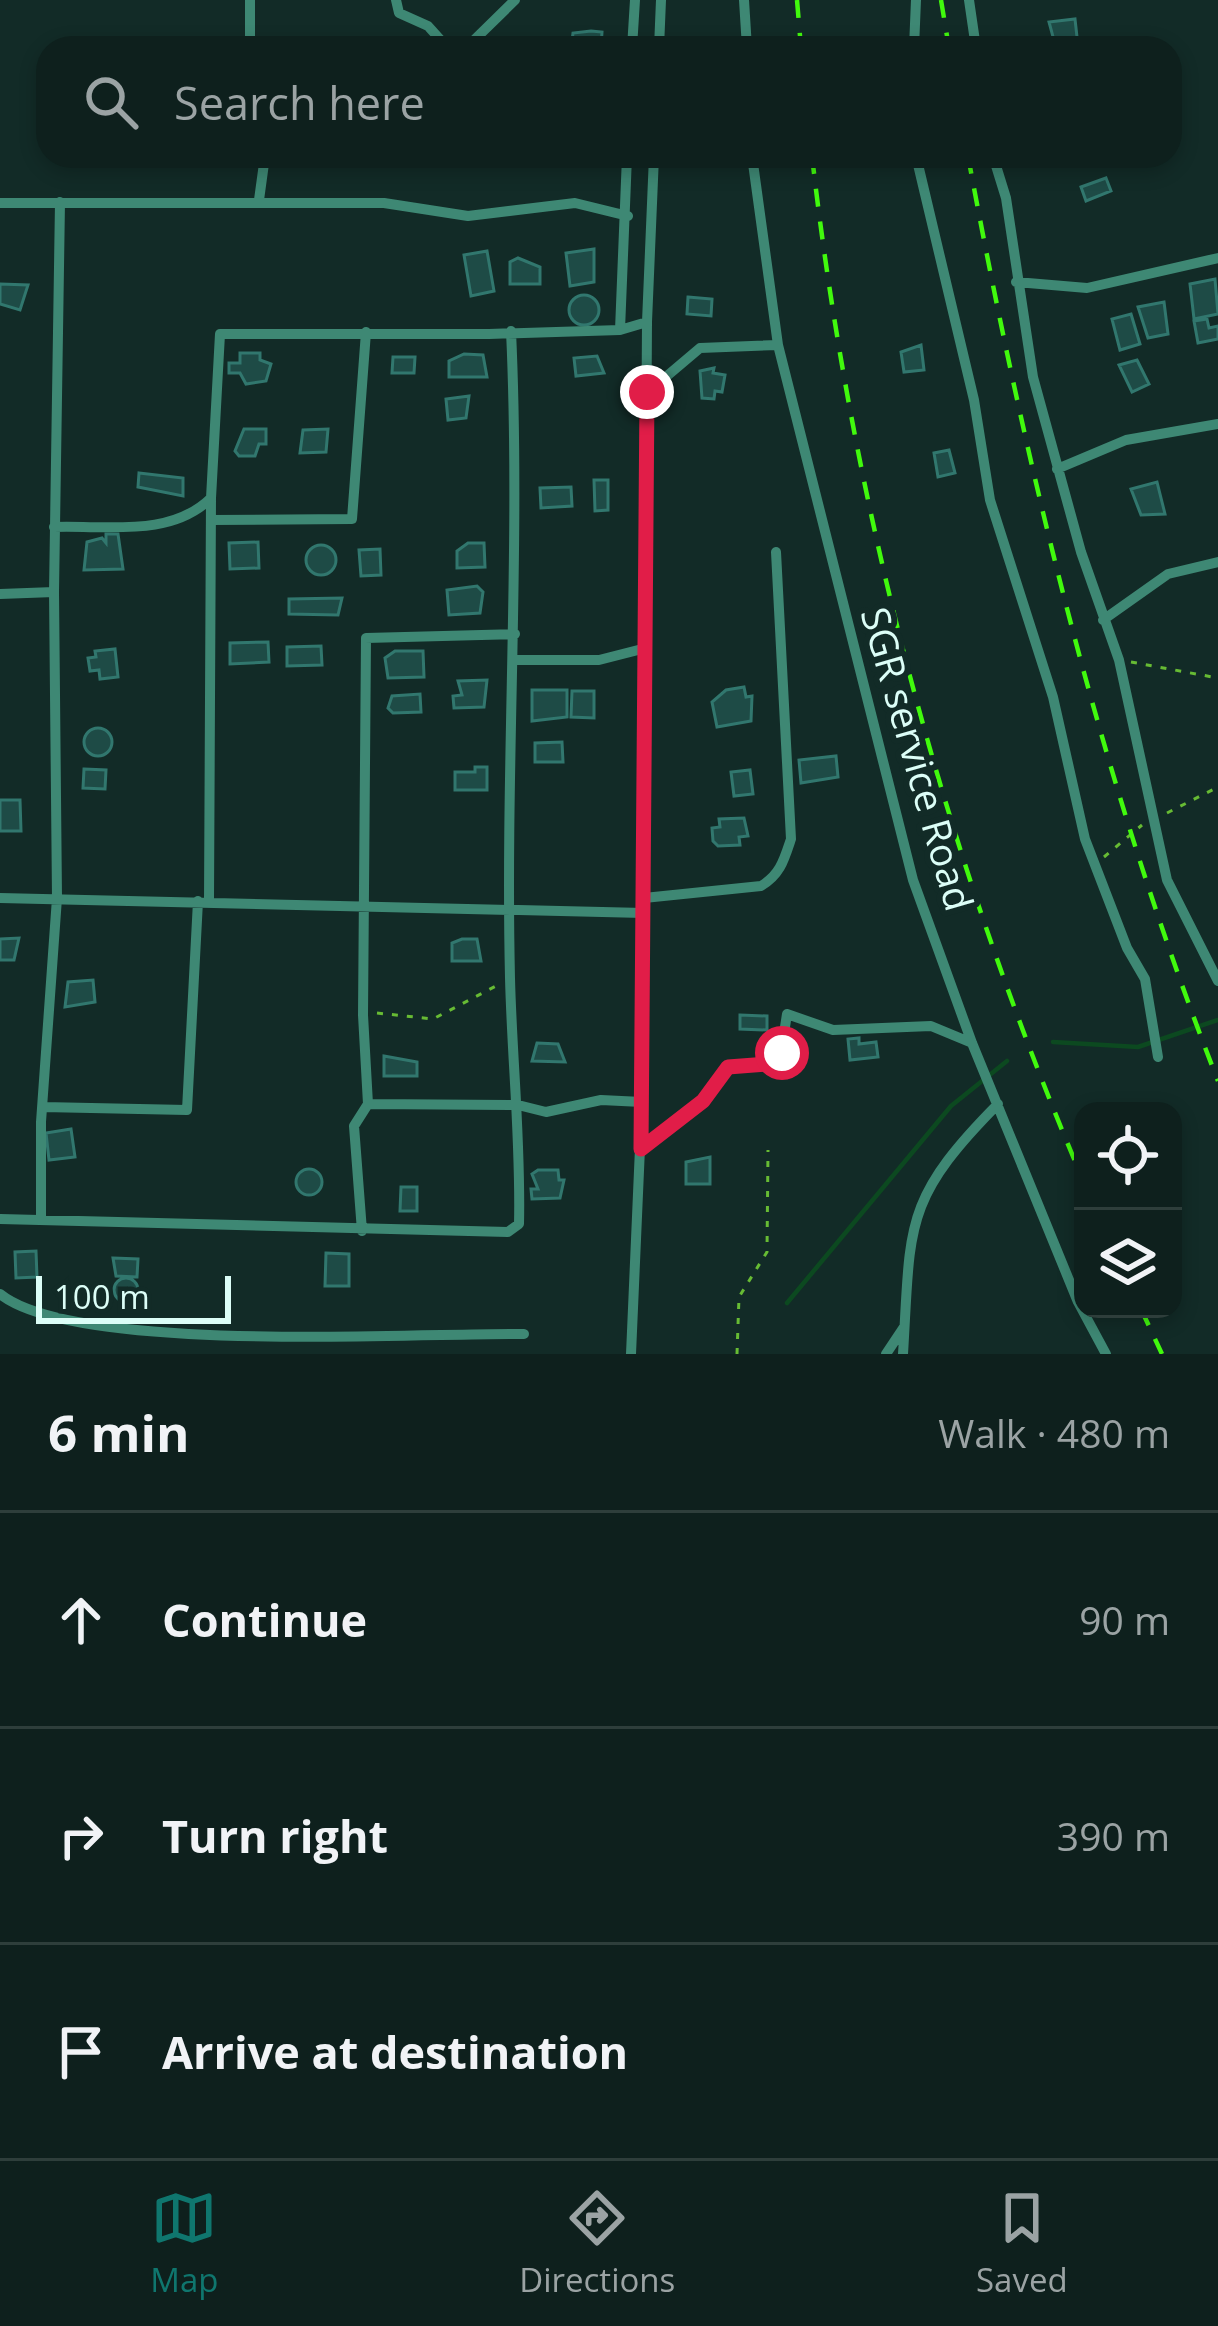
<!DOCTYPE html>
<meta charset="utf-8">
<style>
body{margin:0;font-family:"Open Sans",sans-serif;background:#1c2d2a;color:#f1f3f6}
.controls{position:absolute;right:36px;bottom:36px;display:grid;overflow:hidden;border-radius:24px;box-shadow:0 6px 18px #0003}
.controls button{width:108px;height:108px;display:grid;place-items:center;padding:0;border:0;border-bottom:3px solid #2e3e3b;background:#0e201d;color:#f1f3f6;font:60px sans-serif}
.scale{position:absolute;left:36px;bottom:30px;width:195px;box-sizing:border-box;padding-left:12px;border:6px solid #dcfef7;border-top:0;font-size:33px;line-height:42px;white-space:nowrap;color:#dcfef7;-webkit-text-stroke:9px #122b27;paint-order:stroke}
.stop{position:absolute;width:36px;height:36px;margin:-27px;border:9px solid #e11d48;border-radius:50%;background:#fff}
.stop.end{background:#e11d48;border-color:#fff;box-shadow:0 3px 12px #0008}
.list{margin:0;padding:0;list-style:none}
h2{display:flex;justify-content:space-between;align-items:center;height:156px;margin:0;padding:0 48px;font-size:51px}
h2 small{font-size:39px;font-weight:400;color:#9ba3a4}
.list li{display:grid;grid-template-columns:78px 1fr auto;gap:36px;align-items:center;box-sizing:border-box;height:216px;padding:0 48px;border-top:3px solid #2e3e3b}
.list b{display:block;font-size:45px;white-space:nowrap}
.list em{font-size:39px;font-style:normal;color:#9ba3a4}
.icon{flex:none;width:66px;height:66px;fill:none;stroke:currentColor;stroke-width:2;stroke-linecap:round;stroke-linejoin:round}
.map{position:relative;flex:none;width:1218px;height:1354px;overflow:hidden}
.search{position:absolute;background:#0e201d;box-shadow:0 6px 18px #0003;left:36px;right:36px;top:36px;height:132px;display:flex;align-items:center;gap:30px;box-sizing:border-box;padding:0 42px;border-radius:36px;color:#9ba3a4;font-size:45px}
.sheet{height:804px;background:#0e201d}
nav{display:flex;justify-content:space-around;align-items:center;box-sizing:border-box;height:168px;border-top:3px solid #2e3e3b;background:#0e201d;font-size:33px;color:#9ba3a4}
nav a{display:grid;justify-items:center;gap:6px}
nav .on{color:#0f766e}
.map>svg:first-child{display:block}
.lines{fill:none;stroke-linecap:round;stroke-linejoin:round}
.stream{stroke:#0c4920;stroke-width:4.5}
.building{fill:#1e4b46;stroke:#31776e;stroke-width:3}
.path{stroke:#67bb34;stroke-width:3;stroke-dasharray:6 9;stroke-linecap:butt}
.street{stroke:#3e8874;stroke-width:10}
.rail{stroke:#41fa0d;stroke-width:4.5;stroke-dasharray:18 15;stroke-linecap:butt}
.route{stroke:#e11d48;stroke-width:15}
.labels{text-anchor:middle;stroke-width:12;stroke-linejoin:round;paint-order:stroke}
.street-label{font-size:39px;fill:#dcfef7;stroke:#122b27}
</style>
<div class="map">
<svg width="1218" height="1354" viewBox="0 0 1218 1354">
<rect width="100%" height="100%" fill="#122b27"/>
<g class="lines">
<path class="stream" d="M1053,1042L1138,1047L1218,1020
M787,1303L951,1106L1007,1061"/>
</g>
<path class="building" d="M1075,19L1078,46L1056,48L1049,22Z
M591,31L602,32L601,48H571L573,33Z
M1106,178L1111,191L1086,201L1081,187Z
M594,249V282L570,286L566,253Z
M487,251L494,291L471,296L464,255Z
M518,258L540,267V284H510V262Z
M1215,279L1218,314L1194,319L1190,284Z
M0,284L28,285L20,310L0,304Z
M569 310a15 15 0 1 1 30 0a15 15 0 1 1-30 0Z
M688,297L712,299L711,316L687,314Z
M1164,302L1168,334L1148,338L1138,307Z
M1131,314L1140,344L1120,350L1112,319Z
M1207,319L1209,328L1218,326V339L1198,343L1194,321Z
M921,345L924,370L904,372L901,352Z
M240,353H260V360L271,364L266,381L246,384L240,373H229V363H240Z
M464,354L483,355L487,377H449V361Z
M597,356L604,373L576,376L574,358Z
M393,357H415L414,373H392Z
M1137,360L1149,384L1132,392L1119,365Z
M714,368L713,373L725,375L722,392L715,391L714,399L702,398L700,371Z
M469,396L466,418L448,420L446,399Z
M244,429H266V444H259L255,456H239L235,451Z
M328,429L326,452L300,453L303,430Z
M949,450L955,473L938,477L934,453Z
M139,473L183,478V496L138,487Z
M594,480H608V510L595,511Z
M1157,482L1165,514L1141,515L1131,489Z
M571,487L572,506L541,508L540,488Z
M106,534H118L123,569L84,570L87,542L102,538L106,543Z
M258,542L259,568L230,569L229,543Z
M468,543H484L485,567L457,568V551Z
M306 560a15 15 0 1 1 30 0a15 15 0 1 1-30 0Z
M380,549L381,575L361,576L359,550Z
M477,586L483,592L480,613L449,615L447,590Z
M342,598L338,615L289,614V599Z
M268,642L269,662L230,664V643Z
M321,646L322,665L287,666V647Z
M115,649L118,677L100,679L99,670L90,671L88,658L96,657L95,651Z
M395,651H423L424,677L388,678L385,658Z
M487,680L484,707L454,708L453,696L462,695L458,681Z
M744,687L746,697L752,696L751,721L717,727L712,702L726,690Z
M532,690H567V717L532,721Z
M572,691H594V718L571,717Z
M420,694L421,712L393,713L388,708L392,696Z
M84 742a14 14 0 1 1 28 0a14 14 0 1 1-28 0Z
M562,742L563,762H535V743Z
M836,756L838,777L801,783L799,760Z
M475,767H487V790H455V772H475Z
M84,769L106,770L105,789L83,788Z
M750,770L753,794L734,796L731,772Z
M0,800H20L21,831H0Z
M744,818L748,836L739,837L740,845L718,846L713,841L712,828L720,827L719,819Z
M19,938L14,960H0V939Z
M462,939H477L481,961H452V943Z
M93,980L95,1002L65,1007L68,982Z
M740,1015L767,1016V1030L740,1029Z
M859,1038V1044L876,1042L878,1057L850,1060L848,1039Z
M537,1043L558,1044L565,1062L532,1061Z
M384,1056L417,1062V1076H384Z
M71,1129L75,1157L49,1160L46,1133Z
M710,1157V1184H686V1162Z
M296 1182a13 13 0 1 1 26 0a13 13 0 1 1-26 0Z
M538,1170H558L559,1180H564L560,1198L532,1199L531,1189H538L532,1174Z
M401,1187H417V1211H400Z
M36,1251L37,1277L16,1278L15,1252Z
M326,1253L349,1254V1286H325Z
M113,1258L138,1259L137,1277L116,1276Z
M114 1290a12 12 0 1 1 24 0a12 12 0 1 1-24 0Z"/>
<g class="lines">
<path class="path" d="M1131,662L1218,678
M1167,813L1218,787
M1104,857L1142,825
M377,1013L433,1019L496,986
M737,1354L739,1297L767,1252L768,1150"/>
<path class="street" d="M396,0L399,13L428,26L446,46L462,48
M744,0L747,48
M969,0L976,48
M250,48V0
M466,48L515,0
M632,48L635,0
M659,48L661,0
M914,48L916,0
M752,156L778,345L913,880L972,1043L1078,1302L1106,1354
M916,156L974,400L990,500L1053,697L1085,839L1127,948L1145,979L1158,1057
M993,156L1006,198L1033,377L1081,552L1119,660L1167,880L1218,981
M259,200L265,156
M0,203H384L468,216L575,203L628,216
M1016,282L1087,288L1218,258
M620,330L627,156
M648,392L700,348L778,345
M1057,469L1126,440L1218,424
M211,520L352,519L366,332
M54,527C107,525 170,538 211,498L220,334H489L620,330L647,322
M0,594L54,592
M1103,620L1168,574L1218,562
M514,660H599L646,648
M0,898L644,913
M644,898L761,886C780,875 784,860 791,839L776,552
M209,901L211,498
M368,1104L518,1105L546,1112L601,1100L642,1102
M43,1107L187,1110L198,901
M641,1149L703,1101L728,1067L766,1064L781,1053L787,1014L833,1030L931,1026L972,1043
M0,1219L508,1232L519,1224C521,1141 512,1060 510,978C505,762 521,547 511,331
M41,1220V1122L57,898L54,592L60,202
M362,1231L354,1126L368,1104L363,1015L366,638L515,634
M0,1294C74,1354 413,1333 524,1334
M631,1354L642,1102L647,322L654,156
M886,1354L904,1327
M903,1354C911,1225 902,1201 998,1104"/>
<path class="rail" d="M797,0L801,48
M941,0L949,48
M812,156C852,507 944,855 1083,1180
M968,156C1026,469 1102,785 1218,1081
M1141,1309L1162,1354"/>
</g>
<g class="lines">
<path class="route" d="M647,392L641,1149L703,1101L728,1067L766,1064L782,1053"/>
</g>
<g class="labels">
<g class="street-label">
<text transform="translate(917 759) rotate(74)" y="14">SGR service Road</text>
</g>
</g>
</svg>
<div class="controls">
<button><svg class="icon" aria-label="locate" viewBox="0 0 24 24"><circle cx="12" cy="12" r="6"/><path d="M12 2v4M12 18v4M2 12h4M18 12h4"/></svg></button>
<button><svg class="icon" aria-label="layers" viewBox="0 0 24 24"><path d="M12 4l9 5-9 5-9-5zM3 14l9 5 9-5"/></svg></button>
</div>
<div class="scale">100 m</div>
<div class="stop" style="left:782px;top:1053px"></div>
<div class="stop end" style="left:647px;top:392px"></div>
<div class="search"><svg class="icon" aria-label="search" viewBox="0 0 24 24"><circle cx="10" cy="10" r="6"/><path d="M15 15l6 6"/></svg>Search here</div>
</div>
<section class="sheet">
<h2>6 min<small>Walk · 480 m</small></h2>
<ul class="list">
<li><svg class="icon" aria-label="ahead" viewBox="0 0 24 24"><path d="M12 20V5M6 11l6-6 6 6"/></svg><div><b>Continue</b></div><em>90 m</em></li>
<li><svg class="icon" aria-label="right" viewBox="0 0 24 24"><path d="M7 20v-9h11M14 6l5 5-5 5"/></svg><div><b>Turn right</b></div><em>390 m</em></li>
<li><svg class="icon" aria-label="arrive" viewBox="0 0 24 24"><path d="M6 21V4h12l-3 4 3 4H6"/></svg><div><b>Arrive at destination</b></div></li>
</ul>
</section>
<nav>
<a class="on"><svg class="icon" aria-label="map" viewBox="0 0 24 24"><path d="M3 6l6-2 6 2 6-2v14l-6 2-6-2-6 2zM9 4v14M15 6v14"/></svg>Map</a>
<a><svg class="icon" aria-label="directions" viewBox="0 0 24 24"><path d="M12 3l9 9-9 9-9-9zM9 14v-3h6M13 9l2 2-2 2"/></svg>Directions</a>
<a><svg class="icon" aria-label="saved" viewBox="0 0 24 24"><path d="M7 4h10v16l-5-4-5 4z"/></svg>Saved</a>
</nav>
